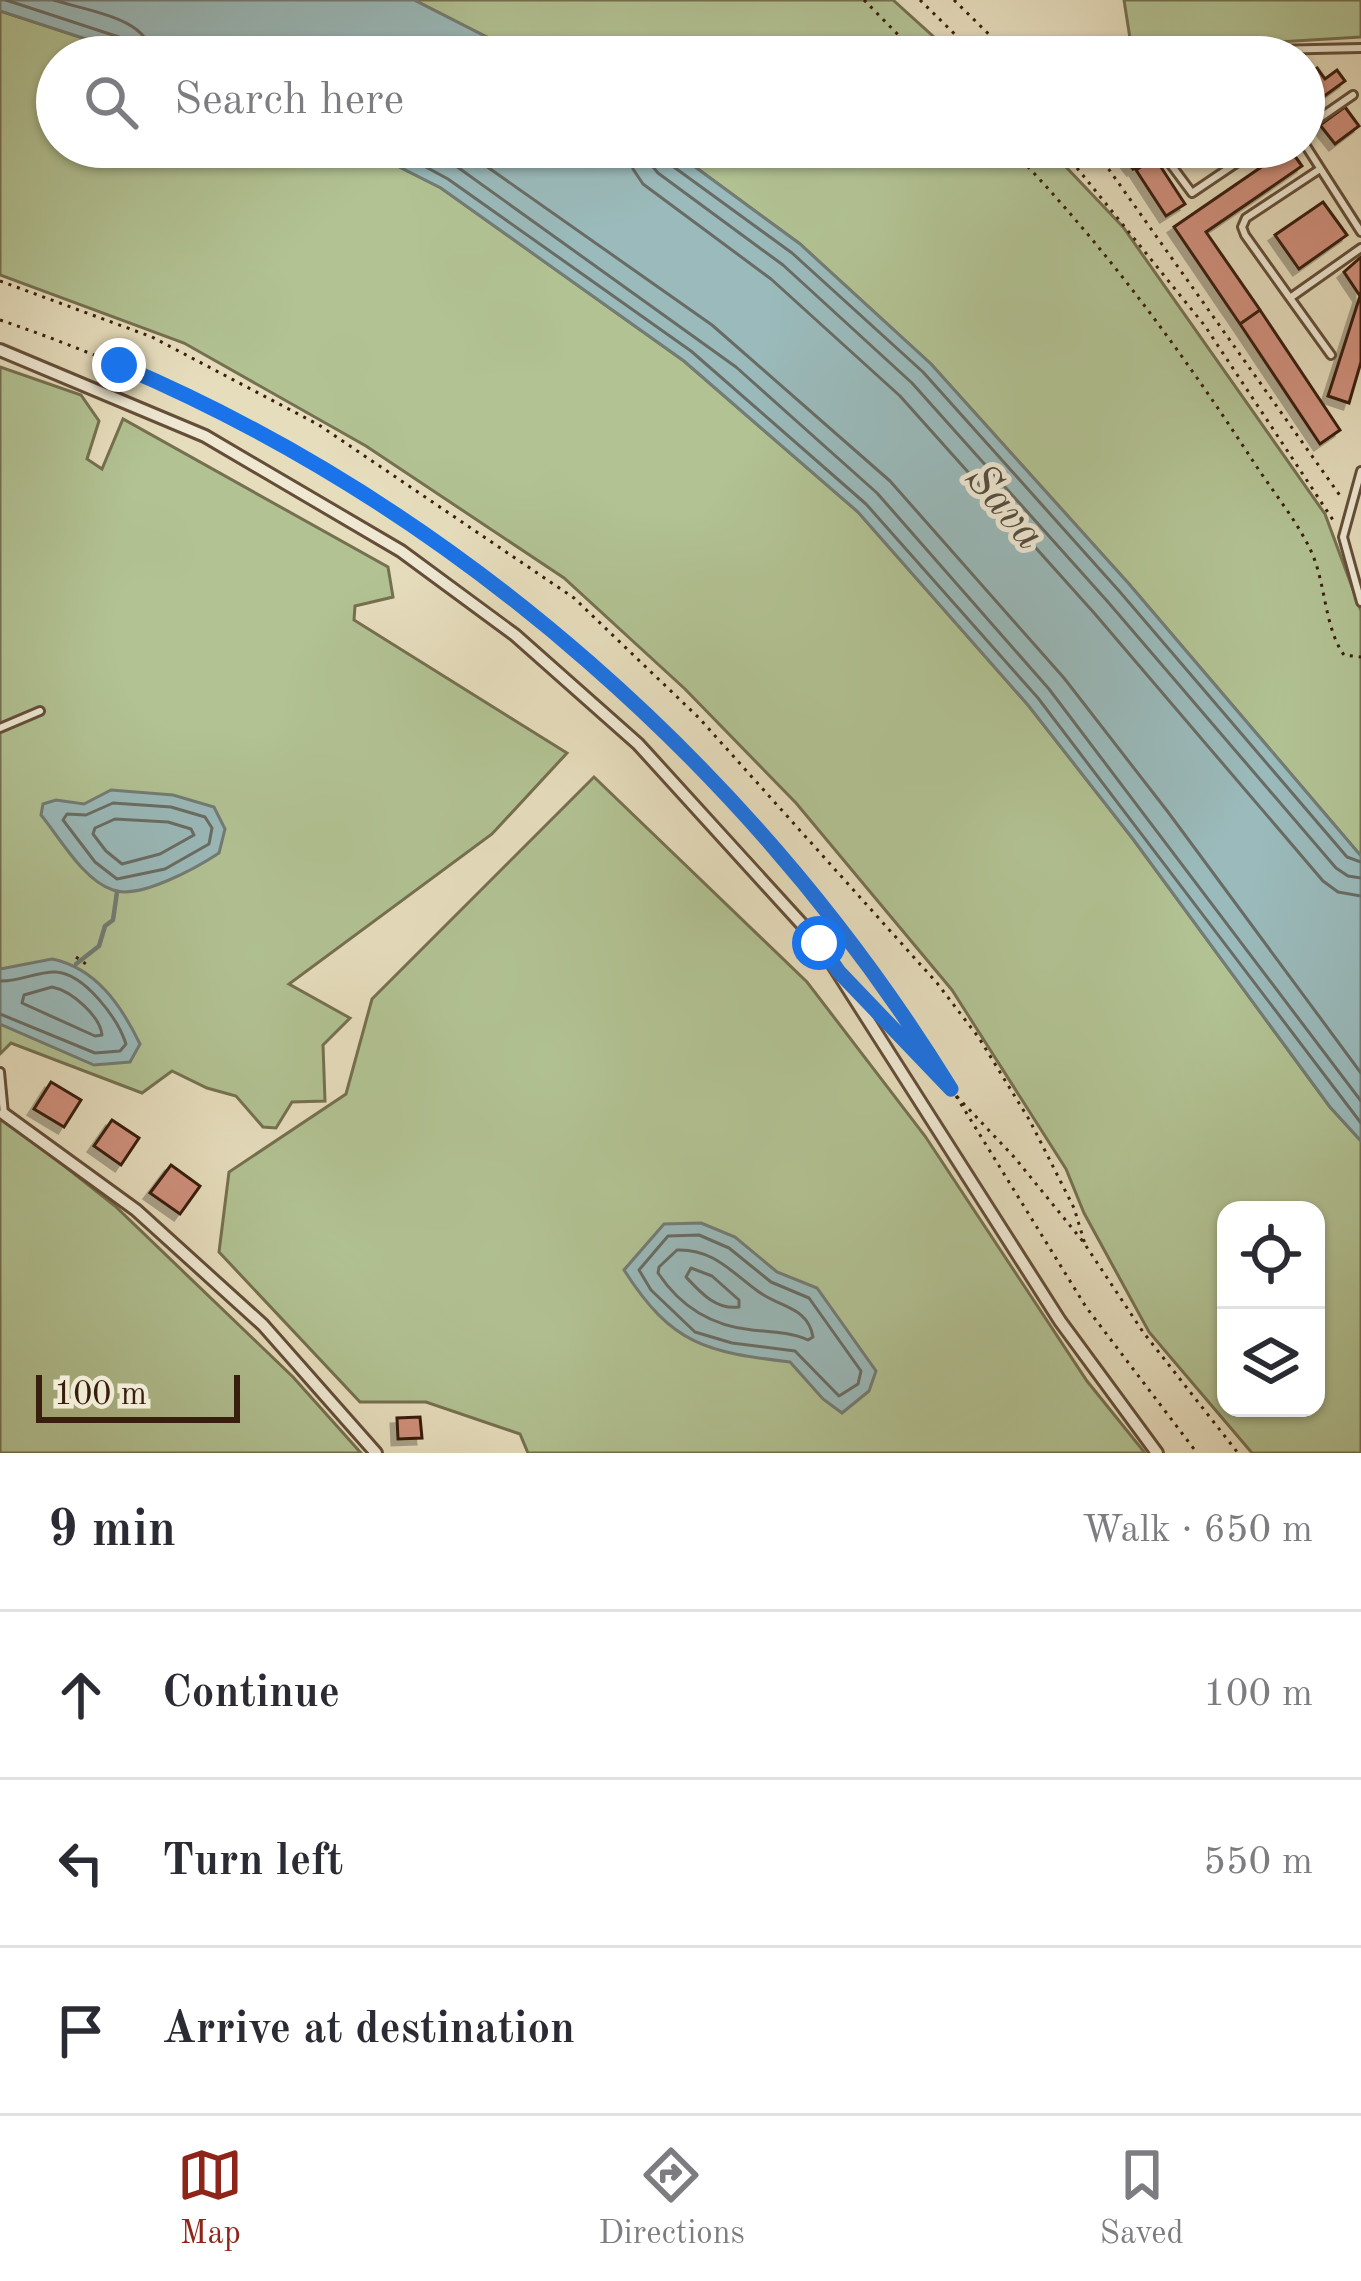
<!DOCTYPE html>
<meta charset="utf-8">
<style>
body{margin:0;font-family:"Old Standard TT",serif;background:#f7f7f7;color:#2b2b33}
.controls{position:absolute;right:36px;bottom:36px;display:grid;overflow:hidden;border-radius:24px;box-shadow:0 3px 9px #0004}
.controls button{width:108px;height:108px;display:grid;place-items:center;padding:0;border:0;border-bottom:3px solid #e1e1e2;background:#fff;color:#2b2b33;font:60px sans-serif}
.scale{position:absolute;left:36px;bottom:30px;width:204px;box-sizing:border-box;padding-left:12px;border:6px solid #381e0d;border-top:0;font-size:33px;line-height:42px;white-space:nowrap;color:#381e0d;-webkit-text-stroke:9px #efe9d4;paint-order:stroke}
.stop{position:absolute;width:36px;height:36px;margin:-27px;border:9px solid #1a73e8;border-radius:50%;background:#fff}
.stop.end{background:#1a73e8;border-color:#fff;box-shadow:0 3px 12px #0008}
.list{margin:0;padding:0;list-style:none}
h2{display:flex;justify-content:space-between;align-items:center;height:156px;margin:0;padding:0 48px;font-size:51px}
h2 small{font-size:39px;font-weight:400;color:#7c7c81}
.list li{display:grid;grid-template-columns:78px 1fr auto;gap:36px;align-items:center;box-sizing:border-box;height:168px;padding:0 48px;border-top:3px solid #e1e1e2}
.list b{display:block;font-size:45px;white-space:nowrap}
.list em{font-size:39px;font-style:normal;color:#7c7c81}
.icon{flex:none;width:66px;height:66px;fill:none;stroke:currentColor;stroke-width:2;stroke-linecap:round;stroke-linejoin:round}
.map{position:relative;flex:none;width:1361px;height:1453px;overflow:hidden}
.search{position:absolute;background:#fff;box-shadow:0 3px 9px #0004;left:36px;right:36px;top:36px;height:132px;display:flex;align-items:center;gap:30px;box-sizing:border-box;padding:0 42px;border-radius:66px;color:#7c7c81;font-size:45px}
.sheet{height:660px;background:#fff}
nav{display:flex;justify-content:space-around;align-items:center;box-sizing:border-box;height:168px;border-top:3px solid #e1e1e2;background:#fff;font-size:33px;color:#7c7c81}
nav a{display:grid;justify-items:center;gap:6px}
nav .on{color:#8f2418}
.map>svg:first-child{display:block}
.green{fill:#b2c293;stroke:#757050;stroke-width:3;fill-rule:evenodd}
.water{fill:#9ababb;stroke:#737c75;stroke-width:3}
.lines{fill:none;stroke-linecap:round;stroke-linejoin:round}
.shore{stroke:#696c64;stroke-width:3}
.stream{stroke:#737c75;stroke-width:4.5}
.building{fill:#d0907d;stroke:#381e0d;stroke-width:3;filter:url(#shadow)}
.service-casing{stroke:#644e39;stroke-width:12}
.minor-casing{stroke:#644e39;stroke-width:16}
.path{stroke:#381e0d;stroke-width:3;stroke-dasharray:3 6;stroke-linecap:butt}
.service{stroke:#efe9d4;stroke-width:6}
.minor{stroke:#efe9d4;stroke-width:10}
.route{stroke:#1a73e8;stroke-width:15}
.labels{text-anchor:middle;stroke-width:10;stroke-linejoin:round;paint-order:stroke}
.water-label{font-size:45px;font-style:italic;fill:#554d41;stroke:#efe9d4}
</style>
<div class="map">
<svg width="1361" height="1453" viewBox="0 0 1361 1453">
<defs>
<filter id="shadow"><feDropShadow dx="-6" dy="6" stdDeviation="0" flood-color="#0004"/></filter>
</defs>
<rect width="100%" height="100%" fill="#e6ddbd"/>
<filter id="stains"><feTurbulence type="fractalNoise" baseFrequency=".00167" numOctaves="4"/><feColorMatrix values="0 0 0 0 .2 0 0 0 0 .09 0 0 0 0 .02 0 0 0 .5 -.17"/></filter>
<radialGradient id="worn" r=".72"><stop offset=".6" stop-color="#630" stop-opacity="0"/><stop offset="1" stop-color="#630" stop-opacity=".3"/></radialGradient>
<path class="green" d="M414,0H893L956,57H526Z
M1124,0H1361V37L1132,51Z
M0,11L141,57H57V147H360L441,188L684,361L858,512L1028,705L1133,839L1330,1107L1361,1141V1453H1252L1149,1332L1084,1213L1066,1169L952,990L796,803L685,689L564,578L366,446L184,343L0,275ZM1226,1210H1316V1408H1226Z
M668,147H1047L1123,227L1325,514L1361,611V856L1129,584L931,364L800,244Z
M0,367L81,395L99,421L87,459L102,469L123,419L388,567L393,597L355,606L354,620L567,753L492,834L289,984L350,1018L323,1045L325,1101L292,1102L276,1128L263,1127L236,1096L207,1088L172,1071L142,1093L11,1043L0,1054Z
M594,777L807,982L925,1136L1087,1381L1145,1453H528L520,1434L426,1402H360L219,1252L229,1172L346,1094L372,999Z
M0,1115L115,1206L293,1377L361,1453H0Z"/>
<path class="water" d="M0,0H414L526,57H141L0,11Z
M360,147H668L800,244L931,364L1129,584L1361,856V1141L1330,1107L1133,839L1028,705L858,512L684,361L441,188Z
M111,790L173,795L214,807L225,829L219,853C198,867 139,900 113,890C83,880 60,838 41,815L43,804L56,800L84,804Z
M52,959C96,968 121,1005 140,1044L130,1062L94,1065L0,1024V969Z
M701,1223L735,1237L777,1272L817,1288L876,1371L869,1391L842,1413L823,1399L790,1362C706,1352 672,1345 624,1270L664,1224Z"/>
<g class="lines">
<path class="shore" d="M6,0L128,40L135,47L137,57
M54,0C86,11 150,17 152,57
M389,147L448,179L691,351L866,504L1038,698L1361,1123
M421,147L456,166L736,367L877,493L1049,689L1361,1101
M459,147L712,325L890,481L1064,678L1168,812L1361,1073
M629,147L633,169L643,184L771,279L900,396L1095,614L1323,881L1338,892L1361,896
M647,147L649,162L658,173L783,265L912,383L1108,602L1336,868L1348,876L1361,878
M662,147L667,162L792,253L923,372L1120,592L1347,857L1361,862
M113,803L171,807L205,817L212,828L209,844L165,869L117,879L95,862L63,820L67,814L86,815Z
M115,819L168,822L191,829L194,835L160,854L122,864L106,851L93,834L95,828Z
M0,981C19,982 38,971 56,972C85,974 118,1019 126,1044L120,1051L95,1053L0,1014
M52,987C72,991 100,1016 102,1035L95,1036L22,1003L24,995Z
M699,1235L729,1248L771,1282L809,1298L861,1371L858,1384L839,1396L795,1351L732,1343L695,1332L651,1290L639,1270L668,1236Z
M677,1250C714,1249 731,1272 759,1292C781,1308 808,1307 813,1337L808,1340C790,1332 771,1332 752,1330C712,1326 680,1306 658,1273L659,1267Z
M691,1268L712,1276L739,1300V1307C716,1310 701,1293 686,1277Z"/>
<path class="stream" d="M76,964L99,946L105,926L113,920L117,892"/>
</g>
<path class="building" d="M1317,68L1325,79L1337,70L1345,81L1323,97L1315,87L1307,94L1304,77Z
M1345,107L1359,126L1335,144L1320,125Z
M1116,147H1147L1152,153L1133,169Z
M1289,148L1302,166L1206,232L1260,310L1240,324L1174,227Z
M1155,158L1185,204L1166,216L1136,170Z
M1323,202L1347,235L1299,269L1275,235Z
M1361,257V362L1349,403L1328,396L1360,296L1344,272Z
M1260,310L1340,430L1320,444L1240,324Z
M51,1082L81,1100L64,1127L34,1109Z
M112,1120L139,1138L121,1165L94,1146Z
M171,1165L200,1186L180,1214L150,1193Z
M420,1417L422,1438L398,1439L397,1418Z"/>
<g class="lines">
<g class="service-casing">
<path id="service" d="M1226,57L1267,50L1361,48
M1304,129L1353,95
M1304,143L1361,232
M1158,147L1166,158L1184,147
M1166,158L1192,193L1260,147
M1320,169L1246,218L1242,227L1245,235L1290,298L1361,248
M1290,298L1331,355
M1361,471L1343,537L1361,602
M0,728L40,711
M0,1072L4,1114"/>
</g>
<g class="minor-casing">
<path id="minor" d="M0,350L205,436L401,551L515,635L638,744L819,943L1060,1321L1157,1453
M4,1114L136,1210L263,1325L376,1453"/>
</g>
<path class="path" d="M864,0L920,57
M920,0L978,57
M954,0L1012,57
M1009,147C1100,240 1180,349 1251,458C1270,488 1296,519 1311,551C1326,583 1324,627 1344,655L1361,657
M1060,147L1205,326L1335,523
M1093,147L1341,497
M0,281L152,337L319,425L574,598L699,718L937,983L979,1038L1030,1121L1074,1208L1085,1244L1015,1158L880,1015
M0,320C391,452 730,733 947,1083
M76,957L86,964
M956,1096L1086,1307L1197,1453
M1086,1246L1143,1332L1238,1453"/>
<use href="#service" class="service"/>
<use href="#minor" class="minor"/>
</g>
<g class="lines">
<path class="route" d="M119,365C460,510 757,774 951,1089L839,972L819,943"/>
</g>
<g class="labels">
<g class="water-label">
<text transform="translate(1007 505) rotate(50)" y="16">Sava</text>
</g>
</g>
<rect width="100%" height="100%" filter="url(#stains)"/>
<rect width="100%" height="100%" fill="url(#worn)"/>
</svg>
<div class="controls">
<button><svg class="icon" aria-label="locate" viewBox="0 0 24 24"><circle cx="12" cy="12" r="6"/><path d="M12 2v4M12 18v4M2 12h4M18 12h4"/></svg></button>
<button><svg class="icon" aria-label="layers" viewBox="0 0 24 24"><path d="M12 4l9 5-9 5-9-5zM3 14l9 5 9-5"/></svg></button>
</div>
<div class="scale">100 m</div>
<div class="stop" style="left:819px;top:943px"></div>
<div class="stop end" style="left:119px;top:365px"></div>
<div class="search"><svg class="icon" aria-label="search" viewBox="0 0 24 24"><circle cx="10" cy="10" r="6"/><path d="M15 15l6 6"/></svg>Search here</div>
</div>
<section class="sheet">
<h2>9 min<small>Walk · 650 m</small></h2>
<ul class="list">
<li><svg class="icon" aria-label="ahead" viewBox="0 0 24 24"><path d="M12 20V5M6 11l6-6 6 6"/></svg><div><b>Continue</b></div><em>100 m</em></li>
<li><svg class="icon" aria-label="left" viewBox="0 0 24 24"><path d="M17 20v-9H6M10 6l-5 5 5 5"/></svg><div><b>Turn left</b></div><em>550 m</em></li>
<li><svg class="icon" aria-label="arrive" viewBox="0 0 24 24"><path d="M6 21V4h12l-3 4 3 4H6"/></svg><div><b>Arrive at destination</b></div></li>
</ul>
</section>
<nav>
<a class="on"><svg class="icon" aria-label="map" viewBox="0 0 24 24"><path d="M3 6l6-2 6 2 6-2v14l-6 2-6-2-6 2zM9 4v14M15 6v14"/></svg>Map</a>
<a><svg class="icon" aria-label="directions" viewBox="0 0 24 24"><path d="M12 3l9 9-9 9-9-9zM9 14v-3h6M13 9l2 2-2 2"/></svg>Directions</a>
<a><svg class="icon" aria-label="saved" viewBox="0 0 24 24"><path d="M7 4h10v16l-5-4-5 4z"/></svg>Saved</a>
</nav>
